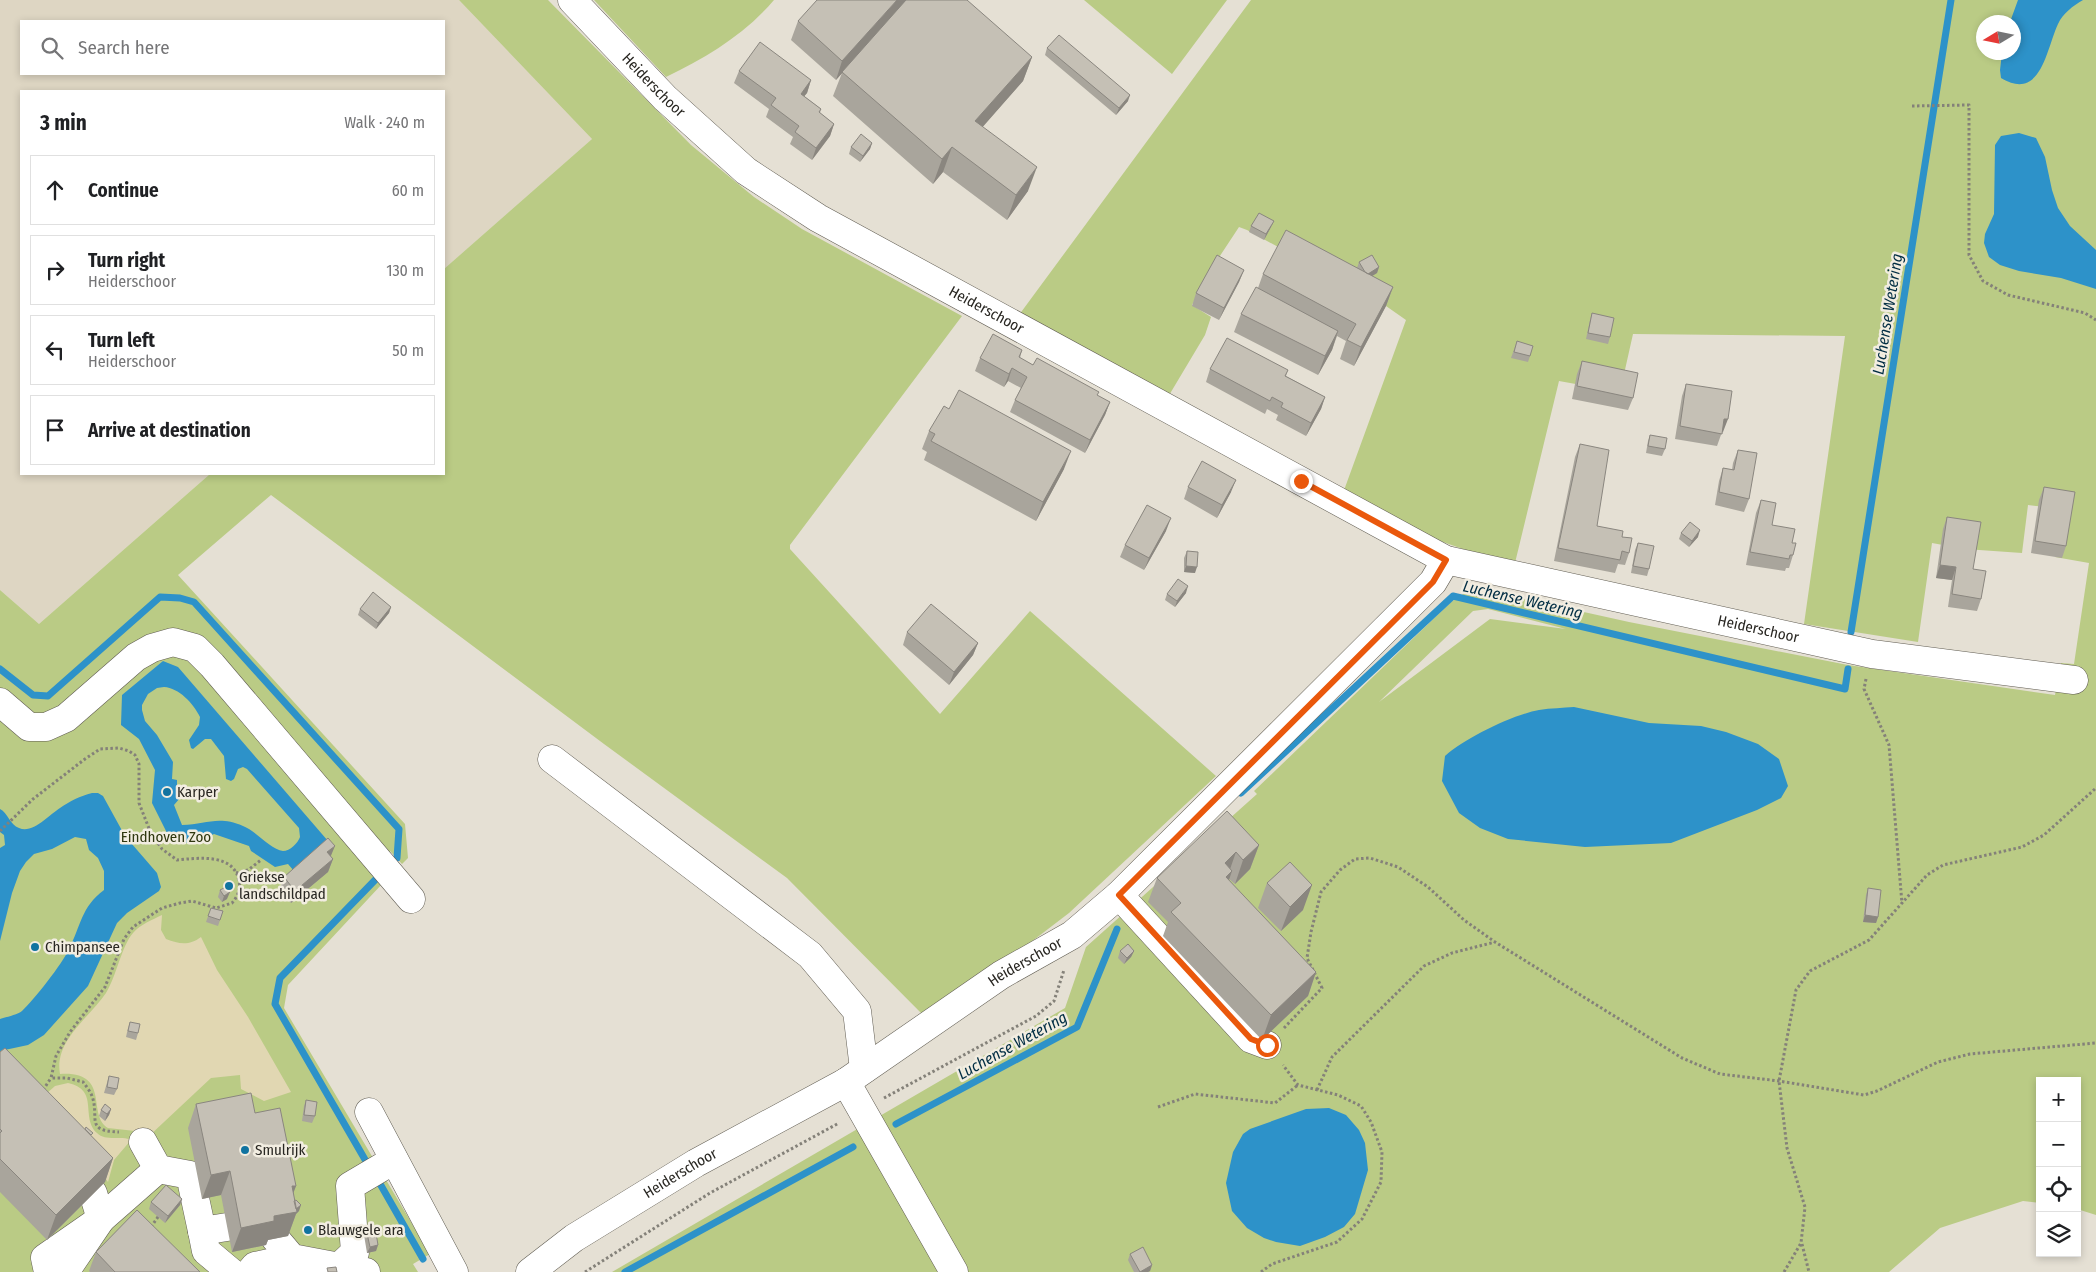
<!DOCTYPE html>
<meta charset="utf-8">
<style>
body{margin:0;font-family:"Fira Sans Condensed",sans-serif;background:#f6f6f6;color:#202124}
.controls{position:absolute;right:15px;bottom:15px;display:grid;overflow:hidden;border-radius:0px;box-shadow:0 2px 8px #0003}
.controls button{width:45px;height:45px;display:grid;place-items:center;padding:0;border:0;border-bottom:1px solid #e0e0e0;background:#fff;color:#202124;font:25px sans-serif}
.compass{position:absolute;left:1976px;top:15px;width:45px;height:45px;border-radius:50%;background:#fff;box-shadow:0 2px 8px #0003;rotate:260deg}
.stop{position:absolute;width:15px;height:15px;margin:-11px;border:4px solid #ea580c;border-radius:50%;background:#fff}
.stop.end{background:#ea580c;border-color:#fff;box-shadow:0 1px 5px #0008}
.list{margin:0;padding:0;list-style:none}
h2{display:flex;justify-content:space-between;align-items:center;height:65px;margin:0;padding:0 20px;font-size:21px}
h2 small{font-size:16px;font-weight:400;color:#757577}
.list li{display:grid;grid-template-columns:32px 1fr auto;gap:15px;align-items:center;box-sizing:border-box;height:70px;margin:0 10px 10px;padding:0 10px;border:1px solid #e0e0e0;border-radius:0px}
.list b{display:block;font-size:19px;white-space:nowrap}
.list p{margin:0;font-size:16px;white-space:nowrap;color:#757577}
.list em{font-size:16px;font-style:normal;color:#757577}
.icon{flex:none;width:28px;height:28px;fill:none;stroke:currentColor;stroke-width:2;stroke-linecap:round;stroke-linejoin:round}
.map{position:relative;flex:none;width:2096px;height:1272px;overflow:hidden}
.search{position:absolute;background:#fff;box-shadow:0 2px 8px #0003;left:20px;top:20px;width:425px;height:55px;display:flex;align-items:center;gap:12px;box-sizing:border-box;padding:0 18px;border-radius:0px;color:#757577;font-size:19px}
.panel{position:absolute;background:#fff;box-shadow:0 2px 8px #0003;left:20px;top:90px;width:425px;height:385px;border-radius:0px}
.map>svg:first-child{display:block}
.built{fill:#ded6c3;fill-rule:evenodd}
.green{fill:#bacb85;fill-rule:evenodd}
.sand{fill:#e1d7b2}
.water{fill:#2d92c9;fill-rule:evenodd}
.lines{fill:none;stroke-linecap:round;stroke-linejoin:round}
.stream{stroke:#2d92c9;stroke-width:7}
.minor-casing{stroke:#615d53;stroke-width:29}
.path{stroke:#848179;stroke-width:3;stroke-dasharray:2.5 2.5;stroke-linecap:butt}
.minor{stroke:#fff;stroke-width:28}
.wall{fill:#a9a59c}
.shaded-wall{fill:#8a867f}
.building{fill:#c5c0b5;stroke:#8a867f}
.route{stroke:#ea580c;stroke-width:6}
.poi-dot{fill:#1073a0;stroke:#f2ede1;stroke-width:2}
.labels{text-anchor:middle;stroke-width:5;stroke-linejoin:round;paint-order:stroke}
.street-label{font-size:15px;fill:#292722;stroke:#f2ede1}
.poi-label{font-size:15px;fill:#292722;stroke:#f2ede1;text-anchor:start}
.park-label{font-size:15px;fill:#2f370f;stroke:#f2ede1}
.water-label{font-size:16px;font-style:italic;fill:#012d43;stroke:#f2ede1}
</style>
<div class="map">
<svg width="2096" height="1272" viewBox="0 0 2096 1272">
<rect width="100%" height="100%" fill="#e5e0d4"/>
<path class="built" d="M0,0H459L592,139L444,269V91H21V474H210L39,624L0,590ZM21,21H444V74H21Z"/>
<path class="green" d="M459,0H548L691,145L754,197L802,229L962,316L790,545V549L940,714L1030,611L1216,776L1069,913L964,993L926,1018L787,878L604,744L271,495L178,575L405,824L408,858L402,864L390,851L389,854L378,859L367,869L382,884L288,985L284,1008L430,1254L413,1264L418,1272H0V590L39,624L210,474H444V269L592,139Z
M594,0H774C744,35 707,57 666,77Z
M1084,0H1227L1172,74Z
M1251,0H2096V1215L2077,1209V1081H2040V1203L2023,1201L1940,1228L1889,1272H612L1065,1008L1086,947L1257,794L1254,791L1451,602L1463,594L1485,590L1629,622L1848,665L2055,695L2061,663L2074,664L2089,563L2055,557L2061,509L2028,505L2022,553L1965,549L1932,543L1918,642L1804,624L1845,336L1633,334L1620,392L1559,381L1514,567L1426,536L1343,493L1406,320L1386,306L1247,230L1239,227L1212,268L1192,305L1211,317L1205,335L1168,397L1019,315ZM1984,22H2014V52H1984ZM1488,609L1566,629L1490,619L1379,702L1473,611Z"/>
<path class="sand" d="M162,915L161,930L166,939C179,944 189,946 201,937L217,970L248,1017L291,1092L264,1101L241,1089L240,1075L211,1078L148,1137L135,1131L108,1128C86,1115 112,1071 60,1074C54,1041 89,1018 106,993C117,975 121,947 133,933C141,924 152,920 162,915Z
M68,1083C100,1090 80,1117 97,1133C106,1142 121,1135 131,1140L114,1160L108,1182L46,1094L55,1086Z"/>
<path class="water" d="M2018,0H2083C2073,6 2063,13 2058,24C2046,50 2041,102 2001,78L2000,70L2002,53L2014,52V22H2010Z
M2019,133L2036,138L2045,157L2052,190L2058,208L2070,226L2096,250V289L2061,278L2019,271L2000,265L1989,257L1984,243L1985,234L1994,214L1995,145L2001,136Z
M163,661L178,667L328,841L294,871L288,864L275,867L251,851L249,846L214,834L195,843H172L152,803L155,770L139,739L121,725L122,695ZM164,687C179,688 193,703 200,717L199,725L189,740L191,748L193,749L205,739H211L224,756L226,779L231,781L234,779L238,769L243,767L247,769L299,828L300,837C298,843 290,851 283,851C271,850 256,831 243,826C217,815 206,825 182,825L174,805L180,798L196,795L195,790L177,791V780L172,779L173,762L157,735L145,721L142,710V705L148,694L157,688Z
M1574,707L1649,723L1701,726L1726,732L1758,744L1779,759L1788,786L1781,798L1757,810L1671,843L1585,847L1508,839L1480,828L1459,813L1442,781L1445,756C1465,738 1512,715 1539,710C1551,708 1563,708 1574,707Z
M92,793H98L103,796L125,836L157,873L161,887L159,891L127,913L117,923L88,986L44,1035L28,1045L0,1051V1019C6,1017 17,1015 22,1011C33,1001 63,963 69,949C81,926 81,907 104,890V871L98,858L89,850L86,839L75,837L52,849L34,854L26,862L20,871L12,893L0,941V848L5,845L4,835L0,832V809C8,813 10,825 19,828C33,834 49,815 60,808C70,801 80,796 92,793Z
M1329,1108L1346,1115L1359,1130L1365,1143L1368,1170L1355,1214L1344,1227L1325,1237L1300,1246L1276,1242L1264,1238L1247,1228L1232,1211L1226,1183L1233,1152L1243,1134L1250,1129L1306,1109Z"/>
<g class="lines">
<path class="stream" d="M1851,632L1951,0
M0,669L33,695L48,696L160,597L180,598L194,602L399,829L397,858
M1241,793L1453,596L1845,689L1848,669
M896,1124L1077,1027L1117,929
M367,1163L275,1004L280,978L377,878
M379,1182L423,1259
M625,1272L853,1147"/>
<g class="minor-casing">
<g id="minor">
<path id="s1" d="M572,0L665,98L746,171L818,218L1446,560L1872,654L2074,680"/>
<path d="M0,702L29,727H46L66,718L136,657L152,648L173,642L195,648L212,665L411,899"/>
<path d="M552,759L810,955L857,1011L864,1069"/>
<path d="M1119,895L1251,1039L1267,1045"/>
<path d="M846,1082L954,1272"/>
<path d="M369,1112L454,1272"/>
<path d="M143,1142L158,1169L190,1175L202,1231L227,1227"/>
<path d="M202,1231L206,1251L231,1272"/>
<path d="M275,1238L292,1258L366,1272"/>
<path d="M339,1267L355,1252L350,1186L394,1160"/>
<path d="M48,1272L45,1258L101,1219L158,1169"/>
<path d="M65,1272L101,1219L93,1193"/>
<path d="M250,1272L255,1266L292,1258"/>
<path id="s2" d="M530,1272L574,1238L696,1163L846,1082L1001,975L1072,935L1119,895L1433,582L1446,560"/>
</g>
</g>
<path class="path" d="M1912,106L1969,105V255L1983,281L2008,295L2085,313L2096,320
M1866,679L1864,689L1889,745L1902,904
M0,831L33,799L85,759L100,749L119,748L129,751L135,755L139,764V803L150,831L162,849L177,860C199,858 234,853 239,881C241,890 237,897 232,903L216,908L192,901L180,903L162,908L133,927L124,939L105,987L70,1032L56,1056L51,1078H67L83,1082C86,1086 90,1091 92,1096C100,1118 84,1131 119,1132
M236,873L248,870L261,860
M1284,1028L1322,988L1307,958L1311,932L1321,892L1340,870L1355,859L1370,858L1398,867L1428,887L1464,920L1495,942L1682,1058L1720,1074L1779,1081L1864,1095L1877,1091L1938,1062L1970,1054L2096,1043
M43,1090L51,1078
M1317,1090L1332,1057L1424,966L1452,953L1495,942
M884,1098L1036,1016L1054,1001L1064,970
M1158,1107L1195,1094L1275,1103L1298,1085
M151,1227L160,1214
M1802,1244L1809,1272
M585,1272L710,1193L839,1123
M1261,1272L1272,1264L1337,1242L1362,1219L1381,1182L1382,1152L1371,1122L1361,1106L1338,1095L1298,1085L1283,1065
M1784,1272L1801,1243L1805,1207L1787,1148L1779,1081L1796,990L1810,971L1869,940L1927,875L1943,865L2022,847L2044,835L2096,788"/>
<use href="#minor" class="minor"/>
</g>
<path class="wall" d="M798,21L1032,57L1023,81L982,127L1028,191L1007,220L943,172L933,184L833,96L842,73L836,80L791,40Z
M1047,48L1128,101L1116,115L1045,55Z
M739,71L811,80L807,93L804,96L821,109L820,113L834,124L830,136L812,160L790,144L793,137L766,117L769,109L734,83Z
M872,143L870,149L860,162L849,154L851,147Z
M1251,226L1271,227L1264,240L1249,232Z
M1359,262L1379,267L1377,273L1372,276L1393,287L1386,306L1354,366L1340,359L1346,341L1337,336L1332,350L1318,375L1234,332L1241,314L1258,288L1263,274L1357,268Z
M1244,270L1239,282L1219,320L1192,306L1196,293Z
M1592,313L1610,337L1608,344L1586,339L1590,320Z
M1517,341L1530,356L1528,362L1511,358Z
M1022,350L1020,358L1033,365L1097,396L1110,402L1105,415L1085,453L1010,412L1015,400L1021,388L1008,381L1004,387L975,371L980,358Z
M1582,361L1633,398L1628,410L1572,399L1577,374Z
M1210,369L1288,370L1286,376L1325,397L1321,409L1306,436L1276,420L1278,415L1267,409L1265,414L1206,382Z
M1686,384L1723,432H1722L1717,446L1675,439L1682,396Z
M929,431L1064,469L1036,521L924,460L927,452L922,449Z
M1650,435L1665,449L1662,456L1646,453L1648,441Z
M1580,444L1597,526L1622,537L1629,553L1625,565L1618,564L1615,573L1554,561L1575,457Z
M1738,450L1749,499L1744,512L1715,505L1719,481L1723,468L1732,470L1733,463Z
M1188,487L1231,492L1217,518L1184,499Z
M2044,487L2066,546L2062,558L2031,553L2039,500Z
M1761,500L1772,525L1792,543L1793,555L1789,568H1786L1785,571L1746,565L1756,513Z
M1947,517L1973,569L1981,599L1977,611L1948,607L1952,580L1936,578L1943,529Z
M1166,531L1144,570L1120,557L1125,545Z
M1681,533L1698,537L1689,547L1679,539Z
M1638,543L1649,569L1647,576L1631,573L1635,550Z
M1187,551L1195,573L1184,572V558Z
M1186,593L1175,607L1165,600L1167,594Z
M391,607L389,613L376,629L358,615L360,609Z
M907,632L978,643L973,655L949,685L903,645Z
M1259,845L1250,869L1235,884L1229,879V881L1316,972L1308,996L1262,1040L1163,936L1168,922L1148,902L1157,878Z
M331,857L333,859L328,872L291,903L279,890L284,877Z
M1267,883L1303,910L1281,931L1258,908Z
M1868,888L1878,917L1876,923L1863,922L1866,895Z
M220,890L227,899L222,902L218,897Z
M211,908L223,911L218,926L206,922Z
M1120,951H1134L1131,957L1124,964L1118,958Z
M130,1022L138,1033L136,1040L126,1037L128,1028Z
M0,1052L113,1158L105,1182L47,1240L0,1192Z
M109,1076L117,1089L114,1095L104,1093Z
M306,1100L315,1116L312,1123L302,1121L304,1106Z
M196,1104L255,1113L296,1186L293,1193L294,1201L299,1211L296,1214L288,1236L268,1240L266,1245L232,1252L221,1195L202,1199L188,1128Z
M111,1109L109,1115L105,1121L99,1116L101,1110Z
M182,1199L180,1205L165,1223L149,1209L151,1202Z
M366,1229L378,1245L376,1251L367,1253L364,1235Z
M96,1252L200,1272H90L89,1271Z
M1130,1254L1152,1265L1150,1271L1148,1272H1134L1128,1260Z"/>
<path class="shaded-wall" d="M897,0H907L836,80L842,61Z
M1032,57L1023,81L966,146L975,121Z
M811,80L807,93L796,106L801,94Z
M1130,95L1128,101L1116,115L1119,108Z
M834,124L830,136L812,160L816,148Z
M872,143L870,149L860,162L863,156Z
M952,147L943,172L933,184L942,159Z
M1037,167L1028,191L1007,220L1016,195Z
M1274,221L1271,227L1264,240L1266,234Z
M1379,267L1377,273L1364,281L1367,274Z
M1244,270L1239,282L1219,320L1224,308Z
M1393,287L1386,306L1354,366L1361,347Z
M1338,331L1332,350L1318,375L1325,356Z
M1012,368L1008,381L1004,387L1009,374Z
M1325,397L1321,409L1306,436L1311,423Z
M1110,402L1105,415L1085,453L1090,440Z
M1724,419H1728L1723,432L1719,431Z
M1071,451L1064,469L1036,521L1043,502Z
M1236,480L1231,492L1217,518L1222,505Z
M1171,518L1166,531L1144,570L1149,558Z
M1700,530L1698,537L1689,547L1692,541Z
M1940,565L1956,567L1952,580L1936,578Z
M1186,566L1197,567L1195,573L1184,572Z
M1188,586L1186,593L1175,607L1177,601Z
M391,607L389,613L376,629L378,623Z
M978,643L973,655L949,685L954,672Z
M1259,845L1250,869L1235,884L1243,860Z
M335,846L330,858L327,852Z
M1236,852L1228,875L1232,871L1224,895L1225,863Z
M333,859L328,872L291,903L295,891Z
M1312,885L1303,910L1281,931L1290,907Z
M230,892L227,899L222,902L224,896Z
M1865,915L1878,917L1876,923L1863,922Z
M1134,951L1131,957L1124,964L1127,958Z
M1316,972L1308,996L1262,1040L1271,1015Z
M111,1109L109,1115L105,1121L107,1114Z
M113,1158L105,1182L47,1240L56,1215Z
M230,1171L221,1195L202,1199L211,1175Z
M292,1186H296L287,1210Z
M182,1199L180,1205L165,1223L168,1216Z
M301,1205L299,1211L296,1214L288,1236L268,1240L266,1245L232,1252L241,1228L274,1216Z
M378,1245L376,1251L367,1253L370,1247Z
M1152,1265L1150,1271L1148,1272H1139Z"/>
<path class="building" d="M817,0H897L842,61L798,21Z
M906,0H967L1032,57L975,121L1037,167L1016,195L952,147L942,159L842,72Z
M1059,35L1130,95L1119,108L1047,48Z
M760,42L811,80L801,94L821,109L819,112L834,124L816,148L795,132L799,126L771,105L776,98L739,71Z
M861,134L872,143L863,156L851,147Z
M1259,213L1274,221L1266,234L1251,226Z
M1286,230L1393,287L1361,347L1347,340L1356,324L1263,274Z
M1217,255L1244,270L1224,308L1196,293Z
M1372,255L1379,267L1368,274L1365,272L1359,262Z
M1256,287L1338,331L1325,356L1241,314Z
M1592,313L1614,318L1610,337L1588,333Z
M993,334L1022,350L1019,357L1033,365L1037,358L1099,392L1097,395L1110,402L1090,440L1015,400L1027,377L1012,368L1009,374L980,358Z
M1227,338L1288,370L1285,376L1325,397L1311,423L1281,407L1283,403L1272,397L1270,401L1210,369Z
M1517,341L1533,346L1530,356L1514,352Z
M1582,361L1638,373L1633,398L1577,386Z
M1686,384L1732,391L1728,419H1724L1722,434L1680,426Z
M959,390L1071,451L1043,502L931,441L935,434L929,431L944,406L949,409Z
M1650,435L1667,438L1665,449L1648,446Z
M1580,444L1609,450L1597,526L1623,531L1622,537L1632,538L1629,553L1622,551L1620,560L1558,548Z
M1738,450L1757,453L1749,499L1719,492L1723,468L1734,470Z
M1202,461L1236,480L1222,505L1188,487Z
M2044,487L2075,492L2066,546L2035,541Z
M1761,500L1776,503L1772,525L1795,529L1792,543H1796L1793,555H1790L1789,559L1750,552Z
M1147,505L1171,518L1149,558L1125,545Z
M1947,517L1981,522L1973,569L1986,571L1981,599L1952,594L1956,567L1940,565Z
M1690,522L1700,530L1692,541L1681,533Z
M1638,543L1654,546L1649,569L1633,566Z
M1187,551L1198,552L1197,567L1186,566Z
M1178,579L1188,586L1177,601L1167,594Z
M373,592L391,607L378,623L360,609Z
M931,604L978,643L954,672L907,632Z
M1227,811L1259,845L1243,860L1236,852L1225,863L1232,871L1226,877L1316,972L1271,1015L1171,912L1181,903L1157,878Z
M328,838L335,846L327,852L333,859L295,891L284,877Z
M1290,862L1312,885L1290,907L1267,883Z
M226,887L230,892L224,896L220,890Z
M1868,888L1881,890L1878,917L1865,915Z
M211,908L223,911L220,920L208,916Z
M1128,944L1134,951L1127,958L1120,951Z
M130,1022L140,1024L138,1033L128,1031Z
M5,1048L113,1158L56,1215L0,1159V1133L2,1131L0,1129V1052Z
M109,1076L119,1078L117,1089L107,1087Z
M251,1093L255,1113L280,1108L296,1186H292L297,1212L274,1216V1221L241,1228L230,1171L211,1175L196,1104Z
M306,1100L317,1102L315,1116L304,1115Z
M105,1104L111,1109L107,1114L101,1110Z
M86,1127L93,1133L91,1135L85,1129Z
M166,1185L182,1199L168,1216L151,1202Z
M296,1200L301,1205L296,1209L294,1201Z
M137,1210L200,1272H115L96,1252Z
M375,1227L378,1245L370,1247L366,1229Z
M1143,1247L1152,1265L1140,1272L1130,1254Z
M336,1267L337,1272H328L327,1268Z"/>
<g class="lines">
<path class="route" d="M1267,1045L1251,1039L1119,895L1433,582L1446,560L1301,481"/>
</g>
<g class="poi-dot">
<circle cx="167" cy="792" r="5"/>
<circle cx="229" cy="886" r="5"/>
<circle cx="35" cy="947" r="5"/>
<circle cx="245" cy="1150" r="5"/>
<circle cx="308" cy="1230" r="5"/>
</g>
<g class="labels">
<g class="street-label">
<text dy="5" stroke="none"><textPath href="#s1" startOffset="118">Heiderschoor</textPath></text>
<text dy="5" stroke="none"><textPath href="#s1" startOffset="522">Heiderschoor</textPath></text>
<text dy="5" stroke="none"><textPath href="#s1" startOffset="1365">Heiderschoor</textPath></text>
<text dy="5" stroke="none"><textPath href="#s2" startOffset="585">Heiderschoor</textPath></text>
<text dy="5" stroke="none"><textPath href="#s2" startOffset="180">Heiderschoor</textPath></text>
</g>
<g class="poi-label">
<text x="177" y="797">Karper</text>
<text x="239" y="882">Griekse<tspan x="239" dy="17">landschildpad</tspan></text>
<text x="45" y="952">Chimpansee</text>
<text x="255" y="1155">Smulrijk</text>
<text x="318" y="1235">Blauwgele ara</text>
</g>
<g class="park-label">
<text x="166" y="842">Eindhoven Zoo</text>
</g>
<g class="water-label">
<text transform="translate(1887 314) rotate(-81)" y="6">Luchense Wetering</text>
<text transform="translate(1523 599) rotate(13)" y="6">Luchense Wetering</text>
<text transform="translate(1012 1045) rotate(-29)" y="6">Luchense Wetering</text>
</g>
</g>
</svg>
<div class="controls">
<button>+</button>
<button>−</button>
<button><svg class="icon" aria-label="locate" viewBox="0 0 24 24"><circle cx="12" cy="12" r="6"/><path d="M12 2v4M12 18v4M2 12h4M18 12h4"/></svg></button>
<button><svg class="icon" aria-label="layers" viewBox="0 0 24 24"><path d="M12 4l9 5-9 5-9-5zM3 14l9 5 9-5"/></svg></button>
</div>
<svg class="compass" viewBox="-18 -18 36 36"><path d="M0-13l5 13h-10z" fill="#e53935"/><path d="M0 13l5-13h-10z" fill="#757577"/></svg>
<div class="stop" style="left:1267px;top:1045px"></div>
<div class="stop end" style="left:1301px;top:481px"></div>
<div class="search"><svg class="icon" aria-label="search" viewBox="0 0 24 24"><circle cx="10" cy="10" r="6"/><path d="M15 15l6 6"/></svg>Search here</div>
<section class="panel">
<h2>3 min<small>Walk · 240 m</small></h2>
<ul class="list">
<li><svg class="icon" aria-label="ahead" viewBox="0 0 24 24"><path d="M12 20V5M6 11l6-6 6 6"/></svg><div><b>Continue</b></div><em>60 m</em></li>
<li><svg class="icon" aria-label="right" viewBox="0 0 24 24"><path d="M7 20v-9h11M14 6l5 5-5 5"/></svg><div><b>Turn right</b><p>Heiderschoor</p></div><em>130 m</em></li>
<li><svg class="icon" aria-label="left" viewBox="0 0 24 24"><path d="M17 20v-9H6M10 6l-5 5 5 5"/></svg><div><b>Turn left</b><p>Heiderschoor</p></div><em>50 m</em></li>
<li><svg class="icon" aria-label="arrive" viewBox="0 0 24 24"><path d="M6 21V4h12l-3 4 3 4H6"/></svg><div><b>Arrive at destination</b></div></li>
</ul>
</section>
</div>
